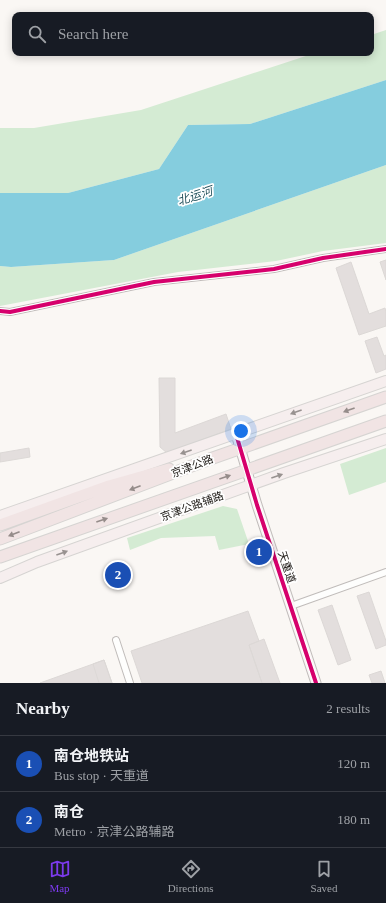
<!DOCTYPE html>
<meta charset="utf-8">
<style>
body{margin:0;font-family:"Times New Roman","Noto Sans SC",serif;background:#242831;color:#f1f3f6}
.you{position:absolute;left:241px;top:431px;width:14px;height:14px;margin:-10px;border:3px solid #fff;border-radius:50%;background:#1a73e8;box-shadow:0 0 0 6px #1a73e833}
.badge{display:grid;place-items:center;width:26px;height:26px;border-radius:50%;background:#7c3aed;color:#fff;font-size:13px;font-weight:700}
.pin{position:absolute;translate:-50% -50%;border:2px solid #fff;box-shadow:0 1px 4px #0006}
.list{margin:0;padding:0;list-style:none}
h2{display:flex;justify-content:space-between;align-items:center;height:52px;margin:0;padding:0 16px;font-size:17px}
h2 small{font-size:13px;font-weight:400;color:#9ea1a6}
.list li{display:grid;grid-template-columns:26px 1fr auto;gap:12px;align-items:center;box-sizing:border-box;height:56px;padding:0 16px;border-top:1px solid #363941}
.list b{display:block;font-size:15px;white-space:nowrap}
.list p{margin:0;font-size:13px;white-space:nowrap;color:#9ea1a6}
.list em{font-size:13px;font-style:normal;color:#9ea1a6}
.icon{flex:none;width:22px;height:22px;fill:none;stroke:currentColor;stroke-width:2;stroke-linecap:round;stroke-linejoin:round}
.map{position:relative;flex:none;width:386px;height:683px;overflow:hidden}
.search{position:absolute;background:#171b24;box-shadow:0 2px 10px #0003;left:12px;right:12px;top:12px;height:44px;display:flex;align-items:center;gap:10px;box-sizing:border-box;padding:0 14px;border-radius:8px;color:#9ea1a6;font-size:15px}
.sheet{height:164px;background:#171b24}
nav{display:flex;justify-content:space-around;align-items:center;box-sizing:border-box;height:56px;border-top:1px solid #363941;background:#171b24;font-size:11px;color:#9ea1a6}
nav a{display:grid;justify-items:center;gap:2px}
nav .on{color:#7c3aed}
.map>svg:first-child{display:block}
.green{fill:#d4ebd3}
.water{fill:#85cdde}
.building{fill:#e3dedd;stroke:#dcd8d6}
.lines{fill:none;stroke-linecap:round;stroke-linejoin:round}
.street-casing{stroke:#c0bcba;stroke-width:8}
.secondary-casing{stroke:#c0bcba;stroke-width:11}
.primary-casing{stroke:#d6d4d2;stroke-width:12}
.highway-casing{stroke:#d6d4d2;stroke-width:13}
.street{stroke:#fefefd;stroke-width:6}
.secondary{stroke:#faf6f6;stroke-width:9}
.primary{stroke:#f6eeee;stroke-width:10}
.highway{stroke:#f1e4e4;stroke-width:11}
.cycleway-casing{stroke:#fff;stroke-width:6}
.cycleway{stroke:#d6006c;stroke-width:4}
.oneway{fill:#958c8a}
.oneway2{fill:#989290}
.labels{text-anchor:middle;stroke-width:3.5;stroke-linejoin:round;paint-order:stroke}
.street-label{font-size:11px;fill:#25211d;stroke:#fff}
.water-label{font-size:12px;font-style:italic;fill:#27545f;stroke:#fff}
</style>
<div class="map">
<svg width="386" height="683" viewBox="0 0 386 683">
<rect width="100%" height="100%" fill="#faf7f4"/>
<path class="green" d="M386,30V80L250,124L188,125L159,169L68,193H0V128H34L141,110L315,53H371V35Z
M386,165V243L323,251L276,261L178,272L0,306V266L11,267L114,260Z
M386,448V482L349,495L340,464Z
M223,506L237,509L249,544L219,550L215,536L161,538L130,550L127,538Z"/>
<path class="water" d="M386,80V165L114,260L11,267L0,266V193H68L159,169L188,125L250,124Z"/>
<path class="building" d="M386,260V280L380,262Z
M351,262L369,314L385,308L386,312V326L359,335L336,268Z
M377,337L384,356L386,355V369L376,373L365,341Z
M159,378H175V433L226,414L231,429L167,453L160,447Z
M29,448L30,457L0,462V453Z
M369,592L386,641V645L376,649L357,596Z
M332,605L351,660L338,665L318,610Z
M248,611L259,641L249,645L262,683H142L131,651Z
M264,639L280,683H262L249,645Z
M104,660L112,683H40L93,664Z
M104,660L112,683H99L93,664Z
M381,671L385,683H372L369,675Z"/>
<g class="lines">
<g class="street-casing">
<path id="street" d="M0,311L10,312L154,282L274,269L323,258L386,249
M291,606L386,572
M116,640L130,683"/>
</g>
<g class="secondary-casing">
<path id="secondary" d="M236,434L257,505L316,683"/>
</g>
<g class="primary-casing">
<path id="primary" d="M0,516L386,381
M0,578L37,562L284,473L386,439"/>
</g>
<g class="highway-casing">
<path id="highway" d="M0,525L109,486L169,469
M0,539L210,459L386,397
M0,557L386,421"/>
</g>
<use href="#street" class="street"/>
<use href="#secondary" class="secondary"/>
<use href="#primary" class="primary"/>
<use href="#highway" class="highway"/>
<g class="cycleway-casing">
<path id="cycleway" d="M0,311L10,312L154,282L274,269L323,258L386,249
M236,434L257,505L316,683"/>
</g>
<use href="#cycleway" class="cycleway"/>
</g>
<defs><path id="oneway-solid" d="M-6-.8H1V-3.2L6.5 0L1 3.2V.8H-6Z"/></defs>
<g class="oneway">
<use href="#oneway-solid" transform="translate(349 410) rotate(160)"/>
<use href="#oneway-solid" transform="translate(225 477) rotate(-19)"/>
<use href="#oneway-solid" transform="translate(135 488) rotate(159)"/>
<use href="#oneway-solid" transform="translate(102 520) rotate(-19)"/>
<use href="#oneway-solid" transform="translate(14 534) rotate(159)"/>
</g>
<g class="oneway2">
<use href="#oneway-solid" transform="translate(296 412) rotate(160)"/>
<use href="#oneway-solid" transform="translate(186 452) rotate(161)"/>
<use href="#oneway-solid" transform="translate(277 476) rotate(-19)"/>
<use href="#oneway-solid" transform="translate(62 553) rotate(-20)"/>
</g>
<g class="labels">
<g class="street-label">
<text transform="translate(192 466) rotate(-21)" y="4">京津公路</text>
<text transform="translate(192 506) rotate(-20)" y="4">京津公路辅路</text>
<text transform="translate(287 567) rotate(72)" y="4">天重道</text>
</g>
<g class="water-label">
<text transform="translate(195 196) rotate(-18)" y="4">北运河</text>
</g>
</g>
</svg>
<div class="you"></div>
<div class="pin badge" style="left:259px;top:552px;background:#1a4fb4">1</div>
<div class="pin badge" style="left:118px;top:575px;background:#1a4fb4">2</div>
<div class="search"><svg class="icon" aria-label="search" viewBox="0 0 24 24"><circle cx="10" cy="10" r="6"/><path d="M15 15l6 6"/></svg>Search here</div>
</div>
<section class="sheet">
<h2>Nearby<small>2 results</small></h2>
<ul class="list">
<li><span class="badge" style="background:#1a4fb4">1</span><div><b>南仓地铁站</b><p>Bus stop · 天重道</p></div><em>120 m</em></li>
<li><span class="badge" style="background:#1a4fb4">2</span><div><b>南仓</b><p>Metro · 京津公路辅路</p></div><em>180 m</em></li>
</ul>
</section>
<nav>
<a class="on"><svg class="icon" aria-label="map" viewBox="0 0 24 24"><path d="M3 6l6-2 6 2 6-2v14l-6 2-6-2-6 2zM9 4v14M15 6v14"/></svg>Map</a>
<a><svg class="icon" aria-label="directions" viewBox="0 0 24 24"><path d="M12 3l9 9-9 9-9-9zM9 14v-3h6M13 9l2 2-2 2"/></svg>Directions</a>
<a><svg class="icon" aria-label="saved" viewBox="0 0 24 24"><path d="M7 4h10v16l-5-4-5 4z"/></svg>Saved</a>
</nav>
